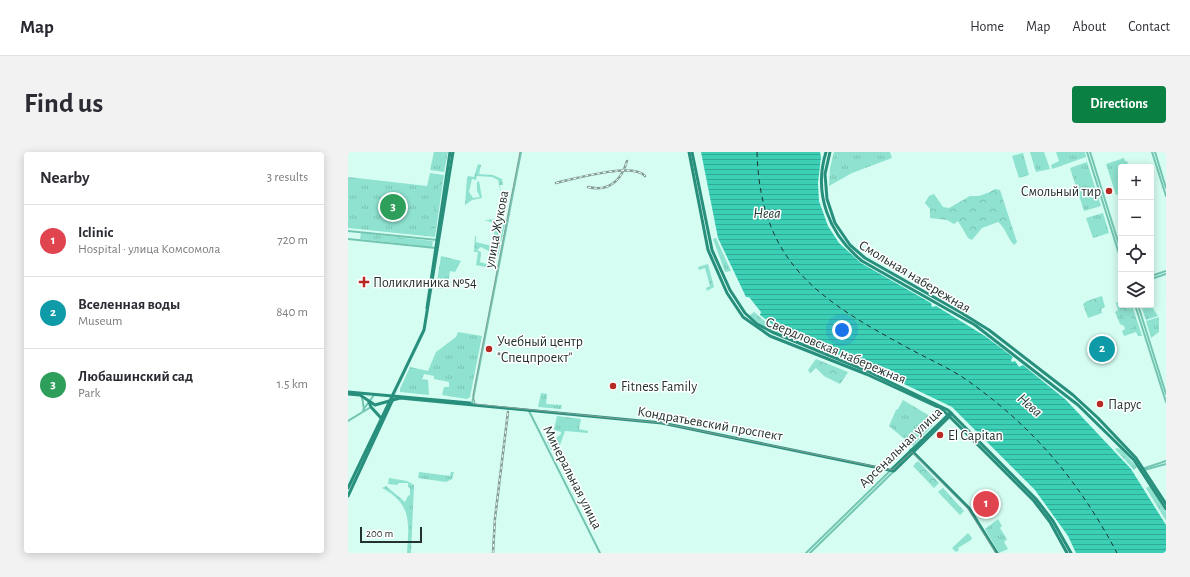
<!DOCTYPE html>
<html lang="en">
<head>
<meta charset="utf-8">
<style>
  body { margin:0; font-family:"Alegreya Sans",sans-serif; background:#f2f2f3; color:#2b2b33 }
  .controls { position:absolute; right:12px; top:12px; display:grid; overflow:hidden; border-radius:4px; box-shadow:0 2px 10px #0003 }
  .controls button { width:36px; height:36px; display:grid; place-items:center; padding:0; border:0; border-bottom:1px solid #e1e1e2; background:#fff; color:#2b2b33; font:20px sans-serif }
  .scale { position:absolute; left:12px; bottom:10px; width:62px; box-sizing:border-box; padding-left:4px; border:2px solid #23322f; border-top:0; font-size:11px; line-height:14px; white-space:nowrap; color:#23322f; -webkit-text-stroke:3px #fff; paint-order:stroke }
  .you { position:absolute; left:494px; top:178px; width:14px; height:14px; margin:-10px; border:3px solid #fff; border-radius:50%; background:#1a73e8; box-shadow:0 0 0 6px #1a73e833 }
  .badge { display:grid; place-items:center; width:26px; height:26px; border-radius:50%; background:#0b8043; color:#fff; font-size:13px; font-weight:700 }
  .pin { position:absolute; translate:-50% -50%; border:2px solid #fff; box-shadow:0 1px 4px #0006 }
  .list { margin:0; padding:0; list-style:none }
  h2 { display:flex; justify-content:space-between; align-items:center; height:52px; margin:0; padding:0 16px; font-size:17px }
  h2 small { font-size:13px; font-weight:400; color:#7c7c81 }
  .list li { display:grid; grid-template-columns:26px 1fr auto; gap:12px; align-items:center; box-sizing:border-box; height:72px; padding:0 16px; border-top:1px solid #e1e1e2 }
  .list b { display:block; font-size:15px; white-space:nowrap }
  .list p { margin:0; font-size:13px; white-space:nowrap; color:#7c7c81 }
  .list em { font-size:13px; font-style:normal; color:#7c7c81 }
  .icon { flex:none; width:22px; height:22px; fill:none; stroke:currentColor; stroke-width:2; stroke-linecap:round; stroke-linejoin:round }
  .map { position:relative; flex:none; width:818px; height:401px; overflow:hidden; border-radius:4px }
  header { display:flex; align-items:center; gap:24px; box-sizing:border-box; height:56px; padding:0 20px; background:#fff; border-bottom:1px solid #e1e1e2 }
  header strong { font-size:19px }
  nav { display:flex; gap:22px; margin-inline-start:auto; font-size:14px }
  .intro { display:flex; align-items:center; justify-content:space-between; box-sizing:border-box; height:96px; padding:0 24px }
  h1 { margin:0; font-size:28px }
  .button { padding:10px 18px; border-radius:4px; background:#0b8043; color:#fff; font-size:14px; font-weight:700 }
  main { display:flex; gap:24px; padding:0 24px }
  aside { flex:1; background:#fff; border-radius:4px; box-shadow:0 2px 10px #0003 }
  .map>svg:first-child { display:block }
</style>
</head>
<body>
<header>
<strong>Map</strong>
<nav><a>Home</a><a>Map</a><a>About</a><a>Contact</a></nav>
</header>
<div class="intro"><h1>Find us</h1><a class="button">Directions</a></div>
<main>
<aside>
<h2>Nearby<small>3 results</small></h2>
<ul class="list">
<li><span class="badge" style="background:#e0444e">1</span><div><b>Iclinic</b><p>Hospital · улица Комсомола</p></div><em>720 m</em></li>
<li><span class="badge" style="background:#0f9aa8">2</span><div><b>Вселенная воды</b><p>Museum</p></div><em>840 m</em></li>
<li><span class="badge" style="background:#2e9e5b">3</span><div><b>Любашинский сад</b><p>Park</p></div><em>1.5 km</em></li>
</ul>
</aside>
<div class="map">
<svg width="818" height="401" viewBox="0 0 818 401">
  <defs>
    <pattern id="grass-tufts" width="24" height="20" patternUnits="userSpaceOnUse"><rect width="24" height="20" fill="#8ee2cf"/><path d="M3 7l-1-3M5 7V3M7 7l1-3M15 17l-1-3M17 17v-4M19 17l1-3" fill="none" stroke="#7ac2b2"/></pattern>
    <pattern id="forest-crowns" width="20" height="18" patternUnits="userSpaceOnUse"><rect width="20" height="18" fill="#8ee2cf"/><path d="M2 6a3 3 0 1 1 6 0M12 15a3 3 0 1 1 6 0" fill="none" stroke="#7ac2b2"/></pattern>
    <pattern id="water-rules" width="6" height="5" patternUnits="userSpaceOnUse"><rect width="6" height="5" fill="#3bd0b5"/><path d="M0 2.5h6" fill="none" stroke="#31a994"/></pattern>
  </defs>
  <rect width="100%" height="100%" fill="#d5fdf2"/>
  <g fill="url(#grass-tufts)">
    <polygon points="86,0 100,0 96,20 82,18"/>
    <polygon points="486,0 542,0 544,6 504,21 481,34 482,16"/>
    <polygon points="682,0 696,0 702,17 688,20"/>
    <polygon points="708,0 737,0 738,5 704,17 703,13 711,9"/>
    <polygon points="675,1 681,23 671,26 664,4"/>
    <polygon points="776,6 777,9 779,9 781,15 773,15 773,41 768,43 758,12"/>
    <polygon points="739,10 753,54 736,59 722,16"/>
    <polygon points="82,21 96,23 87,85 0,76 0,25 79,34"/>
    <polygon points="755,61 761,81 745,86 738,66"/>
    <polygon points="13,81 85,89 84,95 12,87"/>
    <polygon points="368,86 383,119 377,120 365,87"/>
    <polygon points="93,104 113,109 107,120 102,119 100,131 95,137 88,136"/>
    <polygon points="773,148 773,153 784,153 794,184 790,184 788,180 776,184 774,179 777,177 776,174 772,172 767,160 770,158 768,151"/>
    <polygon points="793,153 803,153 810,164 798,168"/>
    <polygon points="406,160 425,176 443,187 413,173 401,164"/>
    <polygon points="811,165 811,180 803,186 798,169"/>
    <polygon points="110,180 134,184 122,245 119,247 94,243 96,235 101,235 101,230 86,227 86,224 76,222 74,227 80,228 81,243 52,240 52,237 62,215 80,219 88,200 108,185"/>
    <polygon points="193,241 199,242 198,252 214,253 213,257 190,255"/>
    <polygon points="555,248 582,264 580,267 585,273 565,294 541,274 548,258 550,257"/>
    <polygon points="209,264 233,267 231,277 240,279 240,281 217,279 212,293 203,298 199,290 206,288 213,282 213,280 206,278"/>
    <polygon points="769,296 773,297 789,315 786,318 767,297"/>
    <polygon points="71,320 102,324 103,320 106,320 104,327 98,330 70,326"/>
    <path d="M41 326 59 329 66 333 63 401H59C61 370 64 352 34 336L38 334 57 350 60 344 62 343V336L60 335V331H51L49 333 40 332Z"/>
    <polygon points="802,334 818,360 818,369 798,336"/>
    <polygon points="650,367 654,374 652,376 659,387 656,390 660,397 651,401 637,377"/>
    <polygon points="620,381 624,386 623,388 610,396 611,398 608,400 604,396"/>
  </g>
  <g fill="url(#forest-crowns)">
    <polygon points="130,12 133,13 131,22 145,23 154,27 155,33 152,33 153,41 150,28 144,25 129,24 128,28 124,27 121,40 125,46 132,45 129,39 129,30 131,29 134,46 124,48 117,53 119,26 120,24 126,25"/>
    <polygon points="92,24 95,24 86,82 83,76"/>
    <path d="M647 37 652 38 669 90 666 93C659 86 658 76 650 70L634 76 624 88 620 86 610 69 606 72 599 68 582 66V57L577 51 581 44 586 42 595 55 601 56 622 44H631L642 40Z"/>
    <polygon points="149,67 157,72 150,104 133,95 129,98 133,100 132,110 142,113 142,116 128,113 130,100 126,100 127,84 128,84 128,90 144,94 148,72 137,68"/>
    <polygon points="360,112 366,135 359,139 358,136 362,134 357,116 351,118 350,115"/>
    <polygon points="754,144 757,155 753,157 754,161 740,166 735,152 739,149"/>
    <polygon points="771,153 777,156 779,153 783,153 793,183 786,171 785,176 781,176 784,168 783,163 779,164 779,171 777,170"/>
    <polygon points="468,207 500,220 499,222 492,232 476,224 468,216 462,221 460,218"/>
    <polygon points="570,309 591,331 586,336 565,314"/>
    <polygon points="595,336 616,359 612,363 590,340"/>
  </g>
  <polygon fill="url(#water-rules)" points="353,0 472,0 473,5 470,31 471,49 480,74 491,91 513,111 583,151 584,155 588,154 637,184 665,205 663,208 664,210 667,209 671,215 675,213 718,248 783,317 818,373 818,401 728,401 720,384 687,338 604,255 527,218 432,178 412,163 413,160 401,145 398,145 370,86"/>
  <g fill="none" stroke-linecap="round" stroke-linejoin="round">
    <path stroke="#1d3530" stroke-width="1" stroke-dasharray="5 4" stroke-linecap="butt" d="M409 0C412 112 473 149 562 197 582 208 604 217 623 231 687 277 732 331 769 401"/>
    <g stroke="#73c5b2" stroke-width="2">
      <polyline points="739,0 773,108"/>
      <polyline points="742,0 773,99"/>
      <polyline points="804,0 818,44"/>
      <polyline points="807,0 818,36"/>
      <polyline points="0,79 90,88"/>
      <polyline points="0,87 88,96"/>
      <polyline points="803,124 818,119"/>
      <polyline points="803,127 818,122"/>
      <polyline points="787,153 818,250"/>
      <polyline points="790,153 818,242"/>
      <polyline points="14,245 16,257"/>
      <polyline points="124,252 173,0"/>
      <polyline points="15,258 26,243"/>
      <polyline points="181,259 252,401"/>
      <polyline points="0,269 23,255"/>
      <polyline points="794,317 818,309"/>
      <polyline points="796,318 818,312"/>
      <polyline points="458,401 543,318"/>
      <polyline points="462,401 545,320"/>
    </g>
    <g stroke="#288f7d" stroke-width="3">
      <polyline points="341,0 360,98 379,141 395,165 422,184 518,222 594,257 686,349 702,370 719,401"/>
      <polyline points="344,0 364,98 382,138 397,161 409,172 424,180 519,219 600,258 688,347 705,369 723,401"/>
      <path d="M478 0C465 42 481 82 514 109L627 173 730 253 786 308 818 357"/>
      <polyline points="482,0 477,22 479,47 487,71 502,93 517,106 612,160 641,178 725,243 750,266 788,306 818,352"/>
      <polyline points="79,156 102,0"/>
      <polyline points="0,240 122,251"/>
      <polyline points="0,242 12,243 27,253 52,246 314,271 546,319 602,264 603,261"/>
      <polyline points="21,250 23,255 33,266"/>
      <polyline points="563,298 621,356 649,401"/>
      <polyline points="544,317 602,261"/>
      <polyline points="0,336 76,178 105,0"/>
      <polyline points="0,344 45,247"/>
    </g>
    <polyline stroke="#829f97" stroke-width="1" points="172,0 125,243 127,252 314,271 544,318 564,300 620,357 648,401"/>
    <g stroke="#829f97" stroke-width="2.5">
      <g id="rail">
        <path d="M208 31C225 27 285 10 297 24"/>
        <path d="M240 35C261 40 273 29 279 9"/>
        <polyline points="145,401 147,366 160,260"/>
      </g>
    </g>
    <use href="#rail" stroke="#fff" stroke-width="1" stroke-dasharray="3" stroke-linecap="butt"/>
  </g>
  <g fill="#b72923" stroke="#fff" stroke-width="1.5">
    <circle cx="761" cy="39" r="4"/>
    <path d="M14 124h4v4h4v4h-4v4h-4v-4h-4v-4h4z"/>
    <circle cx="141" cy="197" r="4"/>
    <circle cx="265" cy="234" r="4"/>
    <circle cx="752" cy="252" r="4"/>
    <circle cx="592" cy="283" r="4"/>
  </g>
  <g text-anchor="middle" stroke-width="3" stroke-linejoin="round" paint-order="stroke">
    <g font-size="14" fill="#23322f" stroke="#fff" text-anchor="start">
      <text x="753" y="44" text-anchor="end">Смольный тир</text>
      <text x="25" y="135">Поликлиника №54</text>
      <text x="149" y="194">Учебный центр<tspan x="149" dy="16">"Спецпроект"</tspan></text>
      <text x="273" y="239">Fitness Family</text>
      <text x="760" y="257">Парус</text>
      <text x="600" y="288">El Capitan</text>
    </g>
    <g font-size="14" fill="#23322f" stroke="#fff">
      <text transform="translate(148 77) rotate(-79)" y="5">улица Жукова</text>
      <text transform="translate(567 124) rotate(31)" y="5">Смольная набережная</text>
      <text transform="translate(488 198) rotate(23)" y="5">Свердловская набережная</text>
      <text transform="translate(362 271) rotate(10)" y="5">Кондратьевский проспект</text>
      <text transform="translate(552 295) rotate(-44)" y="5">Арсенальная улица</text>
      <text transform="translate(225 325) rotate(63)" y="5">Минеральная улица</text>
    </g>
    <g font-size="15" font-style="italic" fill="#1d3530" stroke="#fff">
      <text x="419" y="66">Нева</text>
      <text transform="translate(682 253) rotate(41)" y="5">Нева</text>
    </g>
  </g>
</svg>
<div class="controls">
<button>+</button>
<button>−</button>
<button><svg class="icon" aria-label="locate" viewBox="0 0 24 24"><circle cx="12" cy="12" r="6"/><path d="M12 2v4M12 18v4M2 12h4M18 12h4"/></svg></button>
<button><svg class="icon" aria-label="layers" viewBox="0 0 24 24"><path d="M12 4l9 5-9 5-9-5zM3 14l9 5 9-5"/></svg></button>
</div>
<div class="scale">200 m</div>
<div class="you"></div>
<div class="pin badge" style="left:638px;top:352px;background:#e0444e">1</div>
<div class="pin badge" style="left:754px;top:197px;background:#0f9aa8">2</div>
<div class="pin badge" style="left:45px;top:55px;background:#2e9e5b">3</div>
</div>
</main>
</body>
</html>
